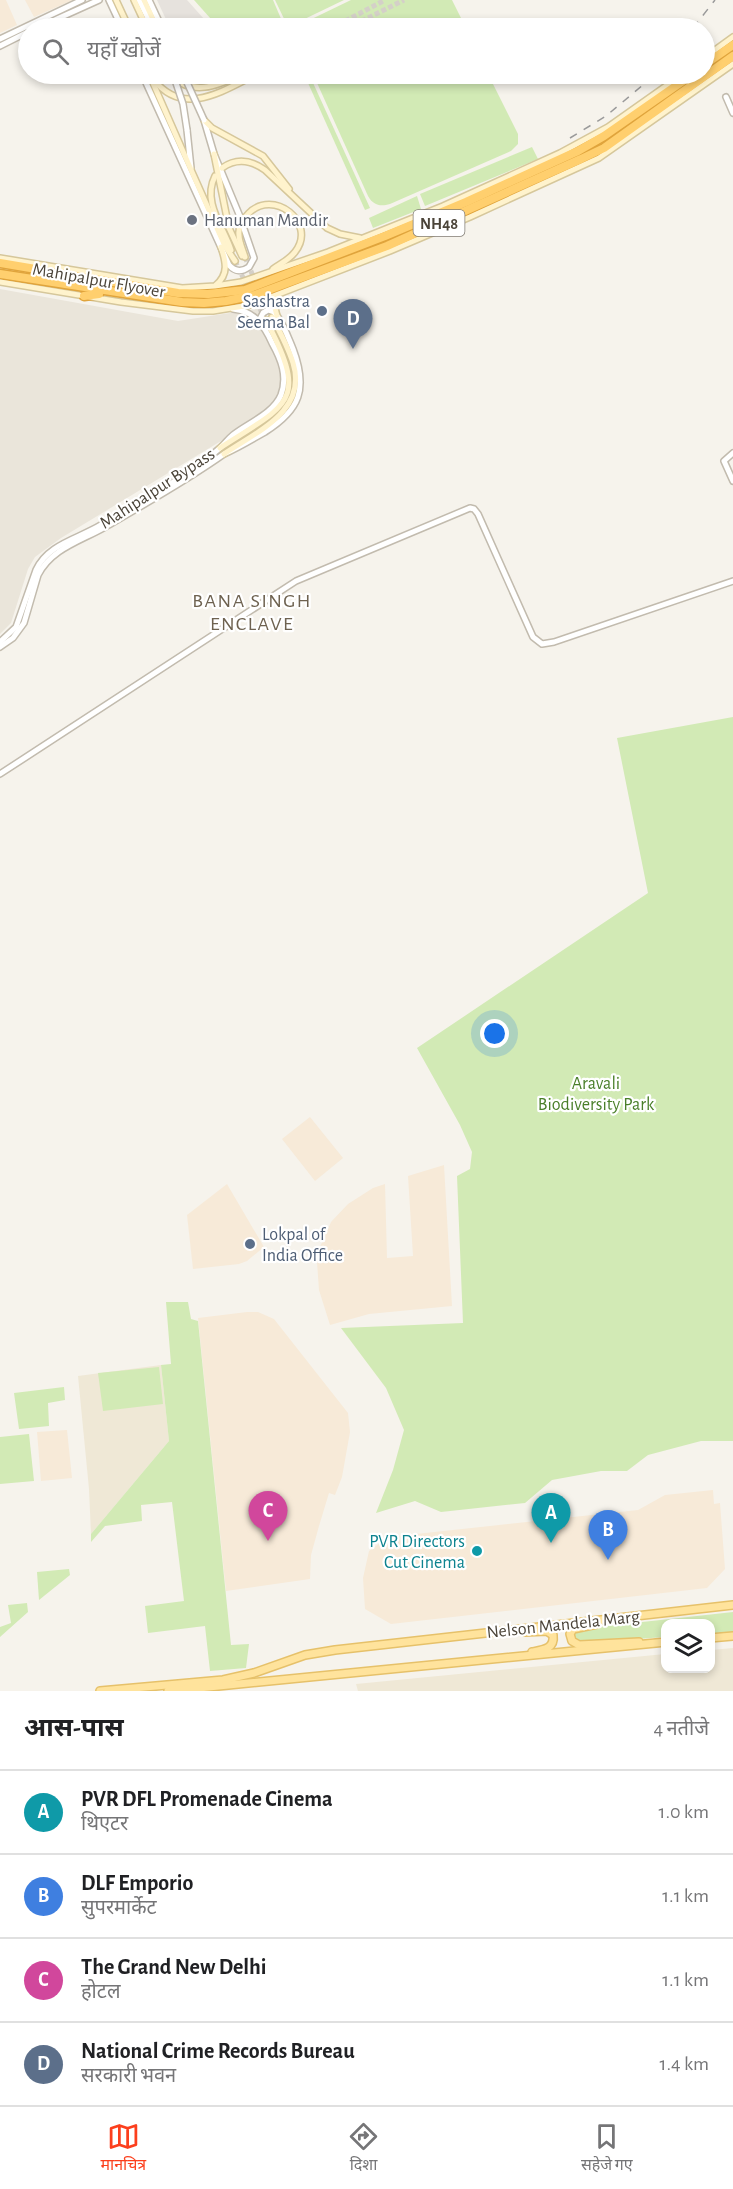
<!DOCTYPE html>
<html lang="hi">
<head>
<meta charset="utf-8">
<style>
  body { margin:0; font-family:"Alegreya Sans","Noto Sans Devanagari",sans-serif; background:#f2f2f2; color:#202124 }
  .controls { position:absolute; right:18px; bottom:18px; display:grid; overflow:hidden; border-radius:12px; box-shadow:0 3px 9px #0003 }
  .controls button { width:54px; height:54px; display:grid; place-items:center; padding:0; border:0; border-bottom:2px solid #e0e0e0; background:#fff; color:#202124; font:30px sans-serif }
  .you { position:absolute; left:495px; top:1034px; width:21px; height:21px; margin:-15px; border:4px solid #fff; border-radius:50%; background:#1a73e8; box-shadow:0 0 0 9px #1a73e833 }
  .badge { display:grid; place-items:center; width:39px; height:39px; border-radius:50%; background:#fc3f1d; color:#fff; font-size:20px; font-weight:700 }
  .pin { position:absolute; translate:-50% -50px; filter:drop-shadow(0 2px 3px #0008) }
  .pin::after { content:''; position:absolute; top:32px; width:21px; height:18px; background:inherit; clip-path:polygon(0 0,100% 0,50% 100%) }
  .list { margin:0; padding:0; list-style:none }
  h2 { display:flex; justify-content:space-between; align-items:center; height:78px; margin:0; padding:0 24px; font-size:26px }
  h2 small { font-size:20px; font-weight:400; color:#757577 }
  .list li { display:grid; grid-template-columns:39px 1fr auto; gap:18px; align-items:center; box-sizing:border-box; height:84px; padding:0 24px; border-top:2px solid #e0e0e0 }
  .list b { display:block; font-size:22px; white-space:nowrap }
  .list p { margin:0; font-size:20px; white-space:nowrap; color:#757577 }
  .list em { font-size:20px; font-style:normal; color:#757577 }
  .icon { flex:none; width:33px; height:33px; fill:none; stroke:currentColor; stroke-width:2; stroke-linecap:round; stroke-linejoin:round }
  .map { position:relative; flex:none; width:733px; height:1691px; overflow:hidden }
  .search { position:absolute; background:#fff; box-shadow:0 3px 9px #0003; left:18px; right:18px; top:18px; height:66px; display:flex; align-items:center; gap:15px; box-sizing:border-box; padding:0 21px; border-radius:33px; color:#757577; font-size:22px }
  .sheet { height:414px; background:#fff }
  nav { display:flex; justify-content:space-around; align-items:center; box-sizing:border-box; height:84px; border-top:2px solid #e0e0e0; background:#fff; font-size:16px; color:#757577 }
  nav a { display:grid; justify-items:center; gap:3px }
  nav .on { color:#fc3f1d }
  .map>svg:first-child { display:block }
</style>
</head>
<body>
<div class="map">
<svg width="733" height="1691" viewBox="0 0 733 1691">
  <rect width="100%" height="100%" fill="#f6f3ec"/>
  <polygon fill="#eae5da" points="0,289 178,321 262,308 289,367 282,404 61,538 35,557 28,569 11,623 0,634"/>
  <g fill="#f7ead8">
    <polygon points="0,0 6,0 17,25 0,33"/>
    <polygon points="25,0 73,0 34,17"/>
    <polygon points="310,1117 343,1158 315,1181 282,1139"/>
    <polygon points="444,1165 452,1306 369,1314 330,1325 319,1290 317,1262 320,1247 331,1222 348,1204 373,1188 385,1184 387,1258 413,1256 408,1176"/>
    <polygon points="227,1184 264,1247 247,1261 239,1264 193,1269 187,1215"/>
    <polygon points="247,1312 258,1312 274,1319 348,1413 350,1432 342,1477 335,1495 329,1493 319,1526 311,1555 310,1579 226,1591 198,1318"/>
    <polygon points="67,1430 72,1478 41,1481 37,1432"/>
    <polygon points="713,1490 714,1504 720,1503 725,1569 707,1588 391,1624 365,1609 363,1578 369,1551 388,1537 638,1510 665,1495"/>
  </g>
  <polygon fill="#e6e2dd" points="157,0 187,0 212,28 170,28"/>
  <g fill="#efe8d6">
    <polygon points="161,1365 169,1441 91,1534 89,1489 78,1376"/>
    <polygon points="733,1648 733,1691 358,1691 356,1684 665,1654 666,1668 710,1668 711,1650"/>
  </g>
  <g fill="#d2eab5">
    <polygon points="194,0 273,0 285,28 219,28"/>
    <polygon points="275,0 344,0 288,27"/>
    <polygon points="351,0 452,0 466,28 293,28"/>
    <polygon points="304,74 309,74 370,208 365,210"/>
    <path d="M313 74H488L518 134V144L511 151 390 204C380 207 373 205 368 196Z"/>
    <polygon points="532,147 538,159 425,206 420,194"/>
    <polygon points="417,196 421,209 373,228 369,218"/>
    <polygon points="733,717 733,1441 701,1441 648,1455 627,1471 601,1471 552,1480 525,1503 441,1512 415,1501 376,1513 393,1470 404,1430 386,1388 341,1328 463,1323 457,1176 470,1169 472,1152 460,1125 417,1048 648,893 617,738"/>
    <polygon points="166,1302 188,1302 191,1319 198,1321 231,1645 249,1644 246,1668 210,1671 205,1626 148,1633 145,1606 184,1601 172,1502 141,1505 142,1521 105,1526 91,1542 91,1534 169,1441 161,1365 171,1364"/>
    <polygon points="159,1367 163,1404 103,1411 98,1373"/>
    <polygon points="64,1387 65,1400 48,1403 49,1426 19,1429 14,1393"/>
    <polygon points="29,1434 34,1481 0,1484 0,1437"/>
    <polygon points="69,1569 70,1575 39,1600 37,1572"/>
    <polygon points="27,1603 28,1612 0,1637 0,1627 11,1623 8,1605"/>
    <polygon points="733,1612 733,1633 711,1635 710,1624 666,1624 665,1637 582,1643 574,1640 572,1634 579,1629"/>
  </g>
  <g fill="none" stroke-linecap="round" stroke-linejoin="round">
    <g stroke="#d4d0c8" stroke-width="5" stroke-dasharray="5 2.5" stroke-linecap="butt">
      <polyline points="332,28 385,0"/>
      <polyline points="348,28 404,0"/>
      <polyline points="245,257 258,288"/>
      <polyline points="235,261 249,290"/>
      <polyline points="262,297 272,317"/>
      <polyline points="255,300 266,320"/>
    </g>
    <g stroke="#c2bbae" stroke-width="8">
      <g id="tertiary">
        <polyline points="109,0 122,28"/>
        <polyline points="139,0 153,28"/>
        <polyline points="149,0 162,28"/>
        <polyline points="37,28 99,0"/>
        <polyline points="0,39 82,0"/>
        <polyline points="0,46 28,32"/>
        <path d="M142 74 229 265C235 272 242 272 249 267L254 258 243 226"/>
        <polyline points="726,97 733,113"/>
        <polyline points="204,120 214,154 241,219"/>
        <polyline points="187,130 191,168"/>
        <polyline points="733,453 724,461 733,481"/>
        <path d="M0 642 16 627 36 570C48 544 78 539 101 525 138 503 189 476 220 448 225 444 228 439 233 435 248 423 273 414 281 395 288 376 281 359 272 343 264 325 254 311 233 309"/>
        <path d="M0 647 13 638 24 623 38 575C52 548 81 541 105 527 145 504 186 481 224 454 238 448 251 440 265 432 300 410 308 389 293 349 288 337 283 322 274 312L268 310 263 313 260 319 262 325"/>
        <polyline points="0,774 296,581 470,508 474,509 478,514 533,637 542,644 554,642 733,581"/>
      </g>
    </g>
    <g stroke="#d6c79b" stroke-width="8">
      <g id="secondary">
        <polyline points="116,0 129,28"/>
        <polyline points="134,0 147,28"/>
        <polyline points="144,0 157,28"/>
        <polyline points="704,58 733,37"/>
        <polyline points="149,74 192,172 225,246 235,261"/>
        <path d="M168 74C192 97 217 86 243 74"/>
        <path d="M154 80C184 118 224 90 257 74"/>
        <polyline points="204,120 212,128 263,156 289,189"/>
        <polyline points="214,154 229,228 242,256"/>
        <path d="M222 168C236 158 251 160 265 170L327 228 340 234 360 238"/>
        <path d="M215 176C202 202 223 226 231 250"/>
        <path d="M245 257C243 250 239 242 239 235 238 227 243 219 248 214 273 187 318 223 295 252 289 260 280 264 273 269"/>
        <polyline points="0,258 182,288 215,286 241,282 328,252 443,206 560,153 608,127 683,74"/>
        <polyline points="0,282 121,302 193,311 213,311 250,305 390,251 470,217 599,158 733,64"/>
        <path d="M216 285C229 274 226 262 221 247"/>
        <polyline points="276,297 274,304 277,316"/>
        <path d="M220 448C290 403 309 402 266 320"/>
        <path d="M224 454C256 432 308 411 293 363 288 347 280 332 272 317"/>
      </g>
    </g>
    <g stroke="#e6c16a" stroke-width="10">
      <g id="primary">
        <polyline points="597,1624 573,1629 570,1634 572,1641 579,1645 639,1642"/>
        <path d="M525 1632 547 1631 553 1635C555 1649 543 1650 532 1652"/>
        <polyline points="710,1638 733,1636"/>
        <polyline points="100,1691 223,1680 254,1673 305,1655 335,1650 733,1605"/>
        <polyline points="168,1691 666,1642"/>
      </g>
    </g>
    <g stroke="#e0a43c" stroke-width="11">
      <g id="motorway">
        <polyline points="704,65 733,45"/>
        <polyline points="0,263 178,293 208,294 245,290 385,236 466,202 578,151 604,136 693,74"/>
        <polyline points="0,274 182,302 204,303 226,301 255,295 387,246 581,159 604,148 733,56"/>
        <polyline points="84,296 99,294"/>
      </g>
    </g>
    <use href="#tertiary" stroke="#fff" stroke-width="5"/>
    <use href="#secondary" stroke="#fff3cd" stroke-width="5"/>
    <use href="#primary" stroke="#ffe39c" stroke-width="7"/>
    <use href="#motorway" stroke="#ffcf6e" stroke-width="8"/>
    <g stroke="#9a9a9a" stroke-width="1.5" stroke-dasharray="8 8" stroke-linecap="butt">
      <polyline points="693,28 715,0"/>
      <polyline points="570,138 606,116 656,74"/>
    </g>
    <g stroke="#c2bbae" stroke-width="8" stroke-linecap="butt">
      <g id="tertiary-bridge">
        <polyline points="173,74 183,104 187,130"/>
        <polyline points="185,78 204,120"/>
        <polyline points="241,219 243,226"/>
      </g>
    </g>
    <use href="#tertiary-bridge" stroke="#fff" stroke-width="5"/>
  </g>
  <circle fill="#6b7280" stroke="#fff" stroke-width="2" cx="192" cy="220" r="6"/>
  <g fill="#5c6f8a" stroke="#fff" stroke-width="2">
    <circle cx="322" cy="311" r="6"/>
    <circle cx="250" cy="1244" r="6"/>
  </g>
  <circle fill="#0f9aa8" stroke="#fff" stroke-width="2" cx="477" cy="1551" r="6"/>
  <g text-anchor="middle" stroke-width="4.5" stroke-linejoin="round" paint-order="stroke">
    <rect fill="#fff" stroke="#817c74" stroke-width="1.5" x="413.5" y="210" width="51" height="26" rx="4.5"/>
    <g font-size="16" font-weight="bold" fill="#4b4439">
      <text x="439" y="229">NH48</text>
    </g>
    <g font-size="18" fill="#5b616d" stroke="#fff" text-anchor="start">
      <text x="204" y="226">Hanuman Mandir</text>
    </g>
    <g font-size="18" fill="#4b4439" stroke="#fff">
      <text transform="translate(99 280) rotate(10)" y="6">Mahipalpur Flyover</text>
      <text transform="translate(157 488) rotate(-33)" y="6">Mahipalpur Bypass</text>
      <text transform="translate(563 1624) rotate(-6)" y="6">Nelson Mandela Marg</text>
    </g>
    <g font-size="18" fill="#4e5e75" stroke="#fff" text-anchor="end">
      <text x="310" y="307">Sashastra<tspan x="310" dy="21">Seema Bal</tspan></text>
      <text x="262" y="1240" text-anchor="start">Lokpal of<tspan x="262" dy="21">India Office</tspan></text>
    </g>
    <g font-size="18" fill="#4a7f2a" stroke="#fff">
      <text x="596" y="1089">Aravali<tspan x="596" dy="21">Biodiversity Park</tspan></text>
    </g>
    <g font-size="18" fill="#0d838f" stroke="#fff" text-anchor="end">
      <text x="465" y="1547">PVR Directors<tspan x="465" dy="21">Cut Cinema</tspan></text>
    </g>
    <g font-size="20" letter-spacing="1.5" fill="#6e6250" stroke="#fff">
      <text x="252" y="607">BANA SINGH<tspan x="252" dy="23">ENCLAVE</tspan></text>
    </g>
  </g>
</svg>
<div class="controls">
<button><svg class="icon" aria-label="layers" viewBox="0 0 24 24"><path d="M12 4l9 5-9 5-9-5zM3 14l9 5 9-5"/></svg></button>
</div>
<div class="you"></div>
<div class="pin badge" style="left:551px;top:1543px;background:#0f9aa8">A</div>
<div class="pin badge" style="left:608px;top:1560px;background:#3f7fe0">B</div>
<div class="pin badge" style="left:268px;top:1541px;background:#d1479c">C</div>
<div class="pin badge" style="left:353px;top:349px;background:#5c6f8a">D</div>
<div class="search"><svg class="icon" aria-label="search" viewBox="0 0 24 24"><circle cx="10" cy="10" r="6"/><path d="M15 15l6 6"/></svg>यहाँ खोजें</div>
</div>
<section class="sheet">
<h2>आस-पास<small>4 नतीजे</small></h2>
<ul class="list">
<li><span class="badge" style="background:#0f9aa8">A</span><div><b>PVR DFL Promenade Cinema</b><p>थिएटर</p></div><em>1.0 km</em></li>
<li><span class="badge" style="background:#3f7fe0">B</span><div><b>DLF Emporio</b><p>सुपरमार्केट</p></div><em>1.1 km</em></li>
<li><span class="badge" style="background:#d1479c">C</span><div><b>The Grand New Delhi</b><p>होटल</p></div><em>1.1 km</em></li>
<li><span class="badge" style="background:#5c6f8a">D</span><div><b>National Crime Records Bureau</b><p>सरकारी भवन</p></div><em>1.4 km</em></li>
</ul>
</section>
<nav>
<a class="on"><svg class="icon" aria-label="map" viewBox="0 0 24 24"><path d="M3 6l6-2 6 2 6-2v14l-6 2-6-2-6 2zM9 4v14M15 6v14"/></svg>मानचित्र</a>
<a><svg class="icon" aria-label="directions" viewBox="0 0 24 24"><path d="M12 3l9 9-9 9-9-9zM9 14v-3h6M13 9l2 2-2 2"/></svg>दिशा</a>
<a><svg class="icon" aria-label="saved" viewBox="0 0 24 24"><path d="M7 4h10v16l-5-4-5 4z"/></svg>सहेजे गए</a>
</nav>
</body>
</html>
